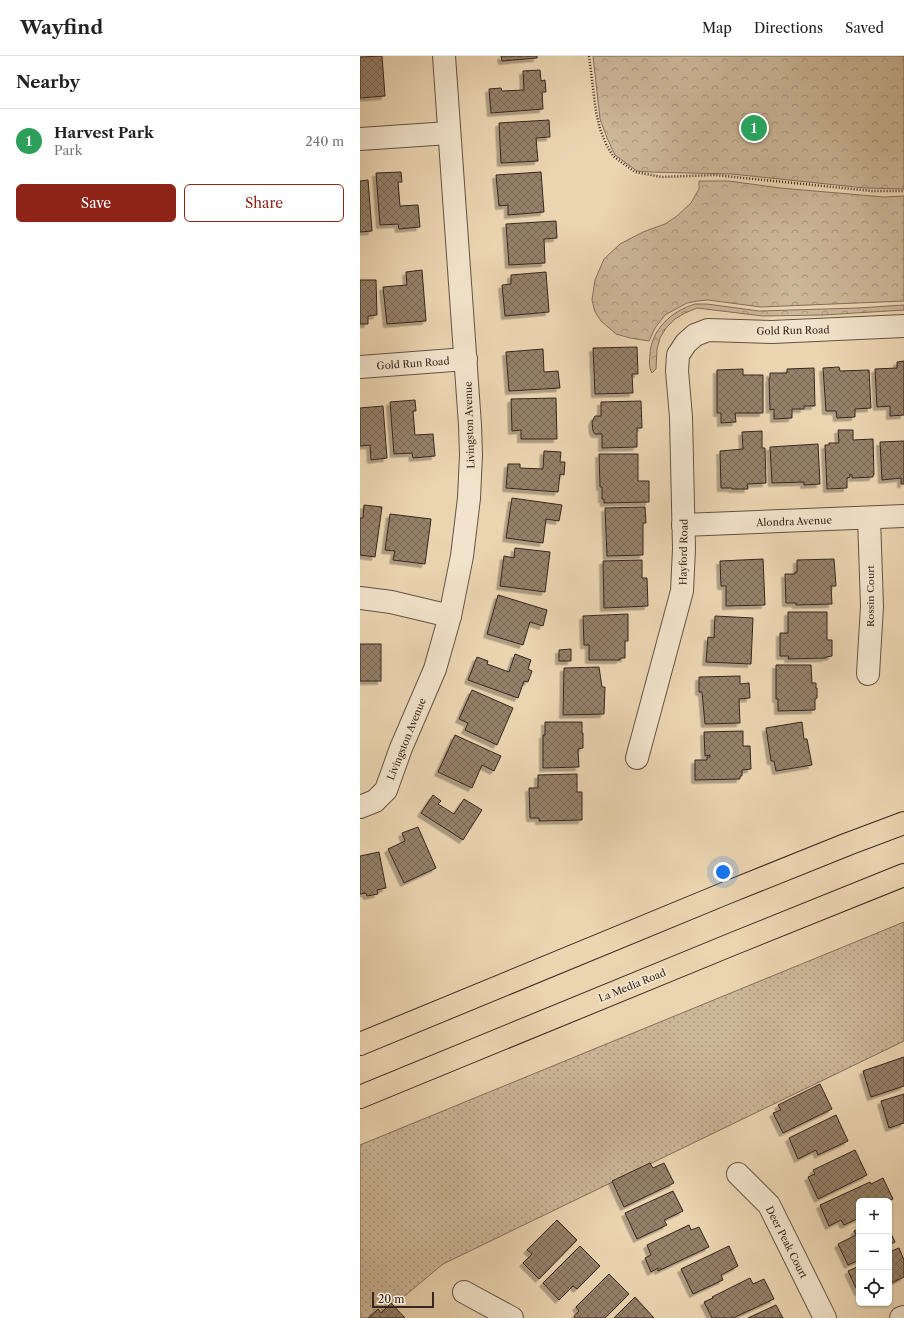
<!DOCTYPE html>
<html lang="en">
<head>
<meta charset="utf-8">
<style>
  body { margin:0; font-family:"Libre Caslon Text",serif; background:#f6f6f6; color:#222 }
  .controls { position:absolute; right:12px; bottom:12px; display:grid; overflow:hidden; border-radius:6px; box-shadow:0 1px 3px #0004 }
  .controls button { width:36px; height:36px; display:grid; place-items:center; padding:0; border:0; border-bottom:1px solid #e0e0e0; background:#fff; color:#222; font:20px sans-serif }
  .scale { position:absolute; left:12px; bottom:10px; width:62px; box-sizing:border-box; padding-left:4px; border:2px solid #37261f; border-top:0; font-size:11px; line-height:14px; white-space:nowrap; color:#37261f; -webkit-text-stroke:3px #f2e4cc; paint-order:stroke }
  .you { position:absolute; left:363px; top:816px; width:14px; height:14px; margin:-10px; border:3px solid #fff; border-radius:50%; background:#1a73e8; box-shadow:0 0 0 6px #1a73e833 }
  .badge { display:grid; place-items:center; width:26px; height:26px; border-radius:50%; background:#8f2418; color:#fff; font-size:13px; font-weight:700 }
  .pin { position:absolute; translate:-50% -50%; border:2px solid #fff; box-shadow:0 1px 4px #0006 }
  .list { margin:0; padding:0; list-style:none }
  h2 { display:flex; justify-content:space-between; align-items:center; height:52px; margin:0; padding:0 16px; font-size:17px }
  h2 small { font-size:13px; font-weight:400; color:#767676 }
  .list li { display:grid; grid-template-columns:26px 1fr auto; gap:12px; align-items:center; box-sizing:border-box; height:64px; padding:0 16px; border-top:1px solid #e0e0e0 }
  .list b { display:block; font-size:15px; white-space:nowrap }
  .list p { margin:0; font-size:13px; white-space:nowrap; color:#767676 }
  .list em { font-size:13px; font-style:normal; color:#767676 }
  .actions { display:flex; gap:8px; padding:12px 16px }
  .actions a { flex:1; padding:9px 0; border:1px solid #8f2418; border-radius:6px; text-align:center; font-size:14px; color:#8f2418 }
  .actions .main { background:#8f2418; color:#fff }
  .icon { flex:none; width:22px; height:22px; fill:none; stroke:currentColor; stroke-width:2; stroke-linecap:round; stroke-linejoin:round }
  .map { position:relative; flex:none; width:544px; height:1262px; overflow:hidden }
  header { display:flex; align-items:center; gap:24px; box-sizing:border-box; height:56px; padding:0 20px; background:#fff; border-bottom:1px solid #e0e0e0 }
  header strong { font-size:19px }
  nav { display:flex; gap:22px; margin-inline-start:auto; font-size:14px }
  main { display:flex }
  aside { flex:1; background:#fff }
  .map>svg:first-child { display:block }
</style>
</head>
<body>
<header>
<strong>Wayfind</strong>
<nav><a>Map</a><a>Directions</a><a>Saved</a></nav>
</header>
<main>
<aside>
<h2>Nearby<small></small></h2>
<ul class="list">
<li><span class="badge" style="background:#2e9e5b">1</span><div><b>Harvest Park</b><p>Park</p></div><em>240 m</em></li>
</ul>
<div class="actions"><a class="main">Save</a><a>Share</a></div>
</aside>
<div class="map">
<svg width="544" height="1262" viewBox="0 0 544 1262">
  <defs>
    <pattern id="grass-dots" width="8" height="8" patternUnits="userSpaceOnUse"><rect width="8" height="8" fill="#ccb798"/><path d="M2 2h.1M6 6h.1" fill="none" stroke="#a6957b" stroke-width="1.8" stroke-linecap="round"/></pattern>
    <pattern id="park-crowns" width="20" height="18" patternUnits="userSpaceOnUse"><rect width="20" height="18" fill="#ccb798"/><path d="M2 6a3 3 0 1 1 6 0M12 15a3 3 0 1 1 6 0" fill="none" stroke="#a6957b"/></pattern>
    <pattern id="building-cross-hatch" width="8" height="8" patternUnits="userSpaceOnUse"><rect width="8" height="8" fill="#95816b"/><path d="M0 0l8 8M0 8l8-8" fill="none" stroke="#7a6957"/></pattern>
    <filter id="shadow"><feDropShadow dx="-3.5" dy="3.5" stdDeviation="0" flood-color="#0004"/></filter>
  </defs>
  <rect width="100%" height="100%" fill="#ebd5b1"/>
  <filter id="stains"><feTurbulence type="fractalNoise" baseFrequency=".005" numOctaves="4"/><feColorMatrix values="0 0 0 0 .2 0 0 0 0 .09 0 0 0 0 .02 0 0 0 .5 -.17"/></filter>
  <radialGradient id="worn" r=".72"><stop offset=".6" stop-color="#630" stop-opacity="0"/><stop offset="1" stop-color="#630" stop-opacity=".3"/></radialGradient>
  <polygon fill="url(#grass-dots)" stroke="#826e5c" points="544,866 544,985 83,1208 18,1262 0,1262 0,1089"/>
  <g fill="url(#park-crowns)" stroke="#826e5c">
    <polygon points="233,0 544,0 544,133 505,132 372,118 290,116 277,115 255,99 247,82 240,63"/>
    <polygon points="339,125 369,125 420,132 524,141 544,140 544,245 401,251 348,244 337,245 327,247 305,259 295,272 289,285 270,282 256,278 241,265 235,256 232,244 235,224 244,203 260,188 283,176 305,168 317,160 331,147 339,133"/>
    <path d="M335 248H347L399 255 498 252 544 249V254L463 259 403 260 337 252 325 257 315 263 306 272 300 282 297 293 296 313 292 317C289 312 289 305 290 299 291 273 312 255 335 248Z"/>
  </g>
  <g fill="url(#building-cross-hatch)" stroke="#37261f" filter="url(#shadow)">
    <polygon points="22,0 25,40 0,42 0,1"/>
    <polygon points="141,0 177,0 177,2 142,5"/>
    <polygon points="180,14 181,25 185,24 186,36 182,36 183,53 131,57 129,33 141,32 142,35 164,34 163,15"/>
    <polygon points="189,64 190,81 176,82 178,105 141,107 139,67"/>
    <polygon points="41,116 42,126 38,126 40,150 58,149 60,171 39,173 38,168 20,169 16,117"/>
    <polygon points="181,116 184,156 148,159 148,149 139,150 136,119"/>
    <polygon points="8,124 12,175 0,176 0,125"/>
    <polygon points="196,165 197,182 184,183 185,207 149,209 146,168"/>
    <polygon points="62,214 66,265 27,268 23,231 47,229 46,216"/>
    <polygon points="186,216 189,256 145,260 142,229 151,228 151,219"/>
    <polygon points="0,224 16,224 17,259 8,260 8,268 0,268"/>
    <polygon points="277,291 278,318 272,318 273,337 235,338 233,292"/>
    <polygon points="183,293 184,316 198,315 200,332 149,335 146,296"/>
    <polygon points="544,305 544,359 530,360 530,350 517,351 515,313 537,312 537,306"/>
    <polygon points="479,311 480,315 509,314 511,352 495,353 495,361 477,362 476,355 466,355 463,312"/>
    <polygon points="454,312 455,350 444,350 444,353 432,353 432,362 414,363 414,353 410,354 409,323 410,322 410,317 427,317 427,313"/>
    <polygon points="383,313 383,319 403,319 403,357 375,357 376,366 361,367 361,357 357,357 357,314"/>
    <polygon points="196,342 197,383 161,383 161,374 152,375 151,343"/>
    <polygon points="55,344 56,355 53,355 55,379 73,378 75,400 53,402 52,397 34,398 30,346"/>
    <polygon points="281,345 282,372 277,372 277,391 242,392 242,378 235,378 233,375 232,366 235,360 241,360 241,346"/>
    <polygon points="23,350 27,402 11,404 10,389 0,390 0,352"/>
    <polygon points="478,374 493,374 493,384 513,383 514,419 513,419 513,421 492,422 492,419 490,418 490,421 487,422 487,432 467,433 465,389 469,389 469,387 479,387"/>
    <polygon points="402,375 402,392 405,392 406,427 387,428 388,433 372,433 372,432 361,432 360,395 383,393 382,376"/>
    <polygon points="544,385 544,428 541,428 541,422 522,424 520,386"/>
    <polygon points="458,388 460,428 444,429 444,426 412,427 410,391"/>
    <polygon points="184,395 201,396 200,406 205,406 204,419 200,418 198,436 146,432 148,408 160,408 160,412 183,413"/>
    <polygon points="239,398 278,398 278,425 289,425 289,446 244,447 244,443 242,443 242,431 240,431"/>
    <polygon points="152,442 202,449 199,465 186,463 183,487 146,482"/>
    <polygon points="4,449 22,451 15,501 0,499 0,462 3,462"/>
    <polygon points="285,451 286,467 283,467 283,499 247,500 245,452"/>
    <polygon points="30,458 71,463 65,508 33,504 35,495 25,494"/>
    <polygon points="155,492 190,496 185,536 140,530 144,500 154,502"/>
    <polygon points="403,503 405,549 366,550 366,530 361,530 360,505"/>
    <polygon points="474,503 476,530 471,530 472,548 436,549 436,547 426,547 425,518 435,518 435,516 437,516 437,504"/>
    <polygon points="282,504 282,522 287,522 288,550 244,552 243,505"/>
    <polygon points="138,539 187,554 183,570 170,566 163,589 127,578"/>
    <polygon points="428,556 467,556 467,584 472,584 472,600 466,601 466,602 428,603 429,600 420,600 420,577 428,577"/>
    <polygon points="268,558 268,585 265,585 265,602 260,602 260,604 229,604 229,589 224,589 223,560"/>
    <polygon points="355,560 393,562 391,608 346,606 348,581 354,582"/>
    <rect x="0" y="588" width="21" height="37"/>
    <polygon points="211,593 211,605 199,605 199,594"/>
    <polygon points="155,598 171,604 168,613 172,615 168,626 164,625 158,642 108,624 117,601 128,605 127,608 149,616"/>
    <polygon points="416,609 451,609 452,627 456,627 456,632 457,632 457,642 455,643 455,654 418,655 418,643 416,643"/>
    <polygon points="239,611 242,631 245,631 244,658 203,659 204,612"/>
    <polygon points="380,620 380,628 389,627 390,642 379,643 380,667 345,668 342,636 339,636 339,621"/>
    <polygon points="112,634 153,652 137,689 105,674 108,667 99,663"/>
    <polygon points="185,666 222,666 222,677 223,677 223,692 218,693 219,711 183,712 183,679 185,679"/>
    <polygon points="442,666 444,683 447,683 452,709 416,715 414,705 411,705 406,672"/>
    <polygon points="383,675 383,690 390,690 391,713 382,714 382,720 380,720 380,723 335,724 335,704 347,704 347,701 350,701 350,699 345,700 344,676"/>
    <polygon points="95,679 141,700 134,715 122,709 112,732 78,716"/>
    <polygon points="217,718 217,736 222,736 222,764 179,765 179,762 170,762 169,732 178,732 178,719"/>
    <polygon points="73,739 81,745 78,748 94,758 104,743 122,754 103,784 61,757"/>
    <polygon points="58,771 76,812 44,827 28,793 45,785 42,777"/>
    <polygon points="19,796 26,832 17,834 18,838 7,840 6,837 0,838 0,800"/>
    <polygon points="544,1001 544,1030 511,1041 503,1015"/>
    <polygon points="460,1028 472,1053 423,1077 413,1057 421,1054 418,1049"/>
    <polygon points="544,1038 544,1067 529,1072 521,1045"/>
    <polygon points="476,1059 488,1085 458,1099 456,1094 438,1103 429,1082"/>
    <polygon points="495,1094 507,1119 458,1143 448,1121 455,1118 453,1114"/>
    <polygon points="290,1107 293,1112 304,1107 314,1127 264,1151 252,1125"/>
    <polygon points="523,1122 533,1143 528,1145 499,1145 499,1162 484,1169 481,1164 469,1170 460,1149 510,1126 511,1128"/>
    <polygon points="313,1135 323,1155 304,1164 307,1169 277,1183 265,1157"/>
    <polygon points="197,1164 217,1184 179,1223 163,1207 172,1198 167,1194"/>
    <polygon points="329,1169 331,1174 339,1171 349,1191 298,1215 298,1212 291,1216 285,1202 291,1199 287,1189"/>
    <polygon points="499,1172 499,1204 488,1209 478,1188 496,1179 494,1175"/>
    <polygon points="529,1173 535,1186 529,1189"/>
    <polygon points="220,1190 240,1210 217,1233 213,1230 199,1244 183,1227"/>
    <polygon points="369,1190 378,1210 361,1219 363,1224 333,1238 321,1213"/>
    <polygon points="539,1192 544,1204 544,1221 529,1228 529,1196"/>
    <polygon points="499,1210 499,1236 498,1236 488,1215"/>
    <polygon points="249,1218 269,1238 245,1262 215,1262 214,1260 219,1255 216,1251"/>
    <polygon points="390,1222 393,1228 404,1223 414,1243 373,1262 352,1262 344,1246 353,1242 352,1241"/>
    <polygon points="275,1241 294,1262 254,1262"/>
    <polygon points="31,1247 45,1262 8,1262 18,1253 21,1257"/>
    <polygon points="416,1249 423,1262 388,1262"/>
  </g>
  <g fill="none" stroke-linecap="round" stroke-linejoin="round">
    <g stroke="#645244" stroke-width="24">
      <g id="minor">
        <polyline points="0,83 89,77"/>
        <polyline points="0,311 106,303"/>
        <polyline points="323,469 544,460"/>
        <polyline points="0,542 31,546 90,560"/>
        <polyline points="508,618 512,550 509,462"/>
        <polyline points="277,702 322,535 324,493 321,361 317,315 318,299 326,287 335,279 348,274 412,276 544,270"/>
        <polyline points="0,751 15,745 26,734 41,692 75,613 90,560 102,500 109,442 111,399 110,369 84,0"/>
        <polyline points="378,1118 409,1149 465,1262"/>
        <polyline points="104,1236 152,1262"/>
        <polyline points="541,1262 544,1261"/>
      </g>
    </g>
    <g stroke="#37261f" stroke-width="24">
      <g id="major">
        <polyline points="0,988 366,837 488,788 544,767"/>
        <polyline points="0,1041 375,887 544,819"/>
      </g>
    </g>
    <polyline stroke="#37261f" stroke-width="2.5" stroke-dasharray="1 2" stroke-linecap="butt" points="229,0 236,56 240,73 246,88 253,100 275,116 302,121 355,119 512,135 544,135"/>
    <use href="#minor" stroke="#f2e4cc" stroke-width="22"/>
    <use href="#major" stroke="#ebd5b1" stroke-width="22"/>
  </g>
  <g text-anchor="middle" stroke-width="3.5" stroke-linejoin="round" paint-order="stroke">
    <g font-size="10" fill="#37261f" stroke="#f2e4cc">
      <text transform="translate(433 274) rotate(-1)" y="4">Gold Run Road</text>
      <text transform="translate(53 307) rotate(-4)" y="4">Gold Run Road</text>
      <text transform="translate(109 369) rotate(-92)" y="4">Livingston Avenue</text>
      <text transform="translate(434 465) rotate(-2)" y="4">Alondra Avenue</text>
      <text transform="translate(323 496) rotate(-89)" y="4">Hayford Road</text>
      <text transform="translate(510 540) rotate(-90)" y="4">Rossin Court</text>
      <text transform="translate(46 683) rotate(-68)" y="4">Livingston Avenue</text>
      <text transform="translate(272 929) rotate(-22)" y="4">La Media Road</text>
      <text transform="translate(427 1186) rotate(63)" y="4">Deer Peak Court</text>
    </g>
  </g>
  <rect width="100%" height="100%" filter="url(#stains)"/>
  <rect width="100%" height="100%" fill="url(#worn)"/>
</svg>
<div class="controls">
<button>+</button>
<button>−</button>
<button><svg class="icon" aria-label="locate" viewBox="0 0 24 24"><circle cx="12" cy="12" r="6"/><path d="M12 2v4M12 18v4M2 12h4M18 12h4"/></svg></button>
</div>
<div class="scale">20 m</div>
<div class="you"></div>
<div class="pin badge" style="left:394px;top:72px;background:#2e9e5b">1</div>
</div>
</main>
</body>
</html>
